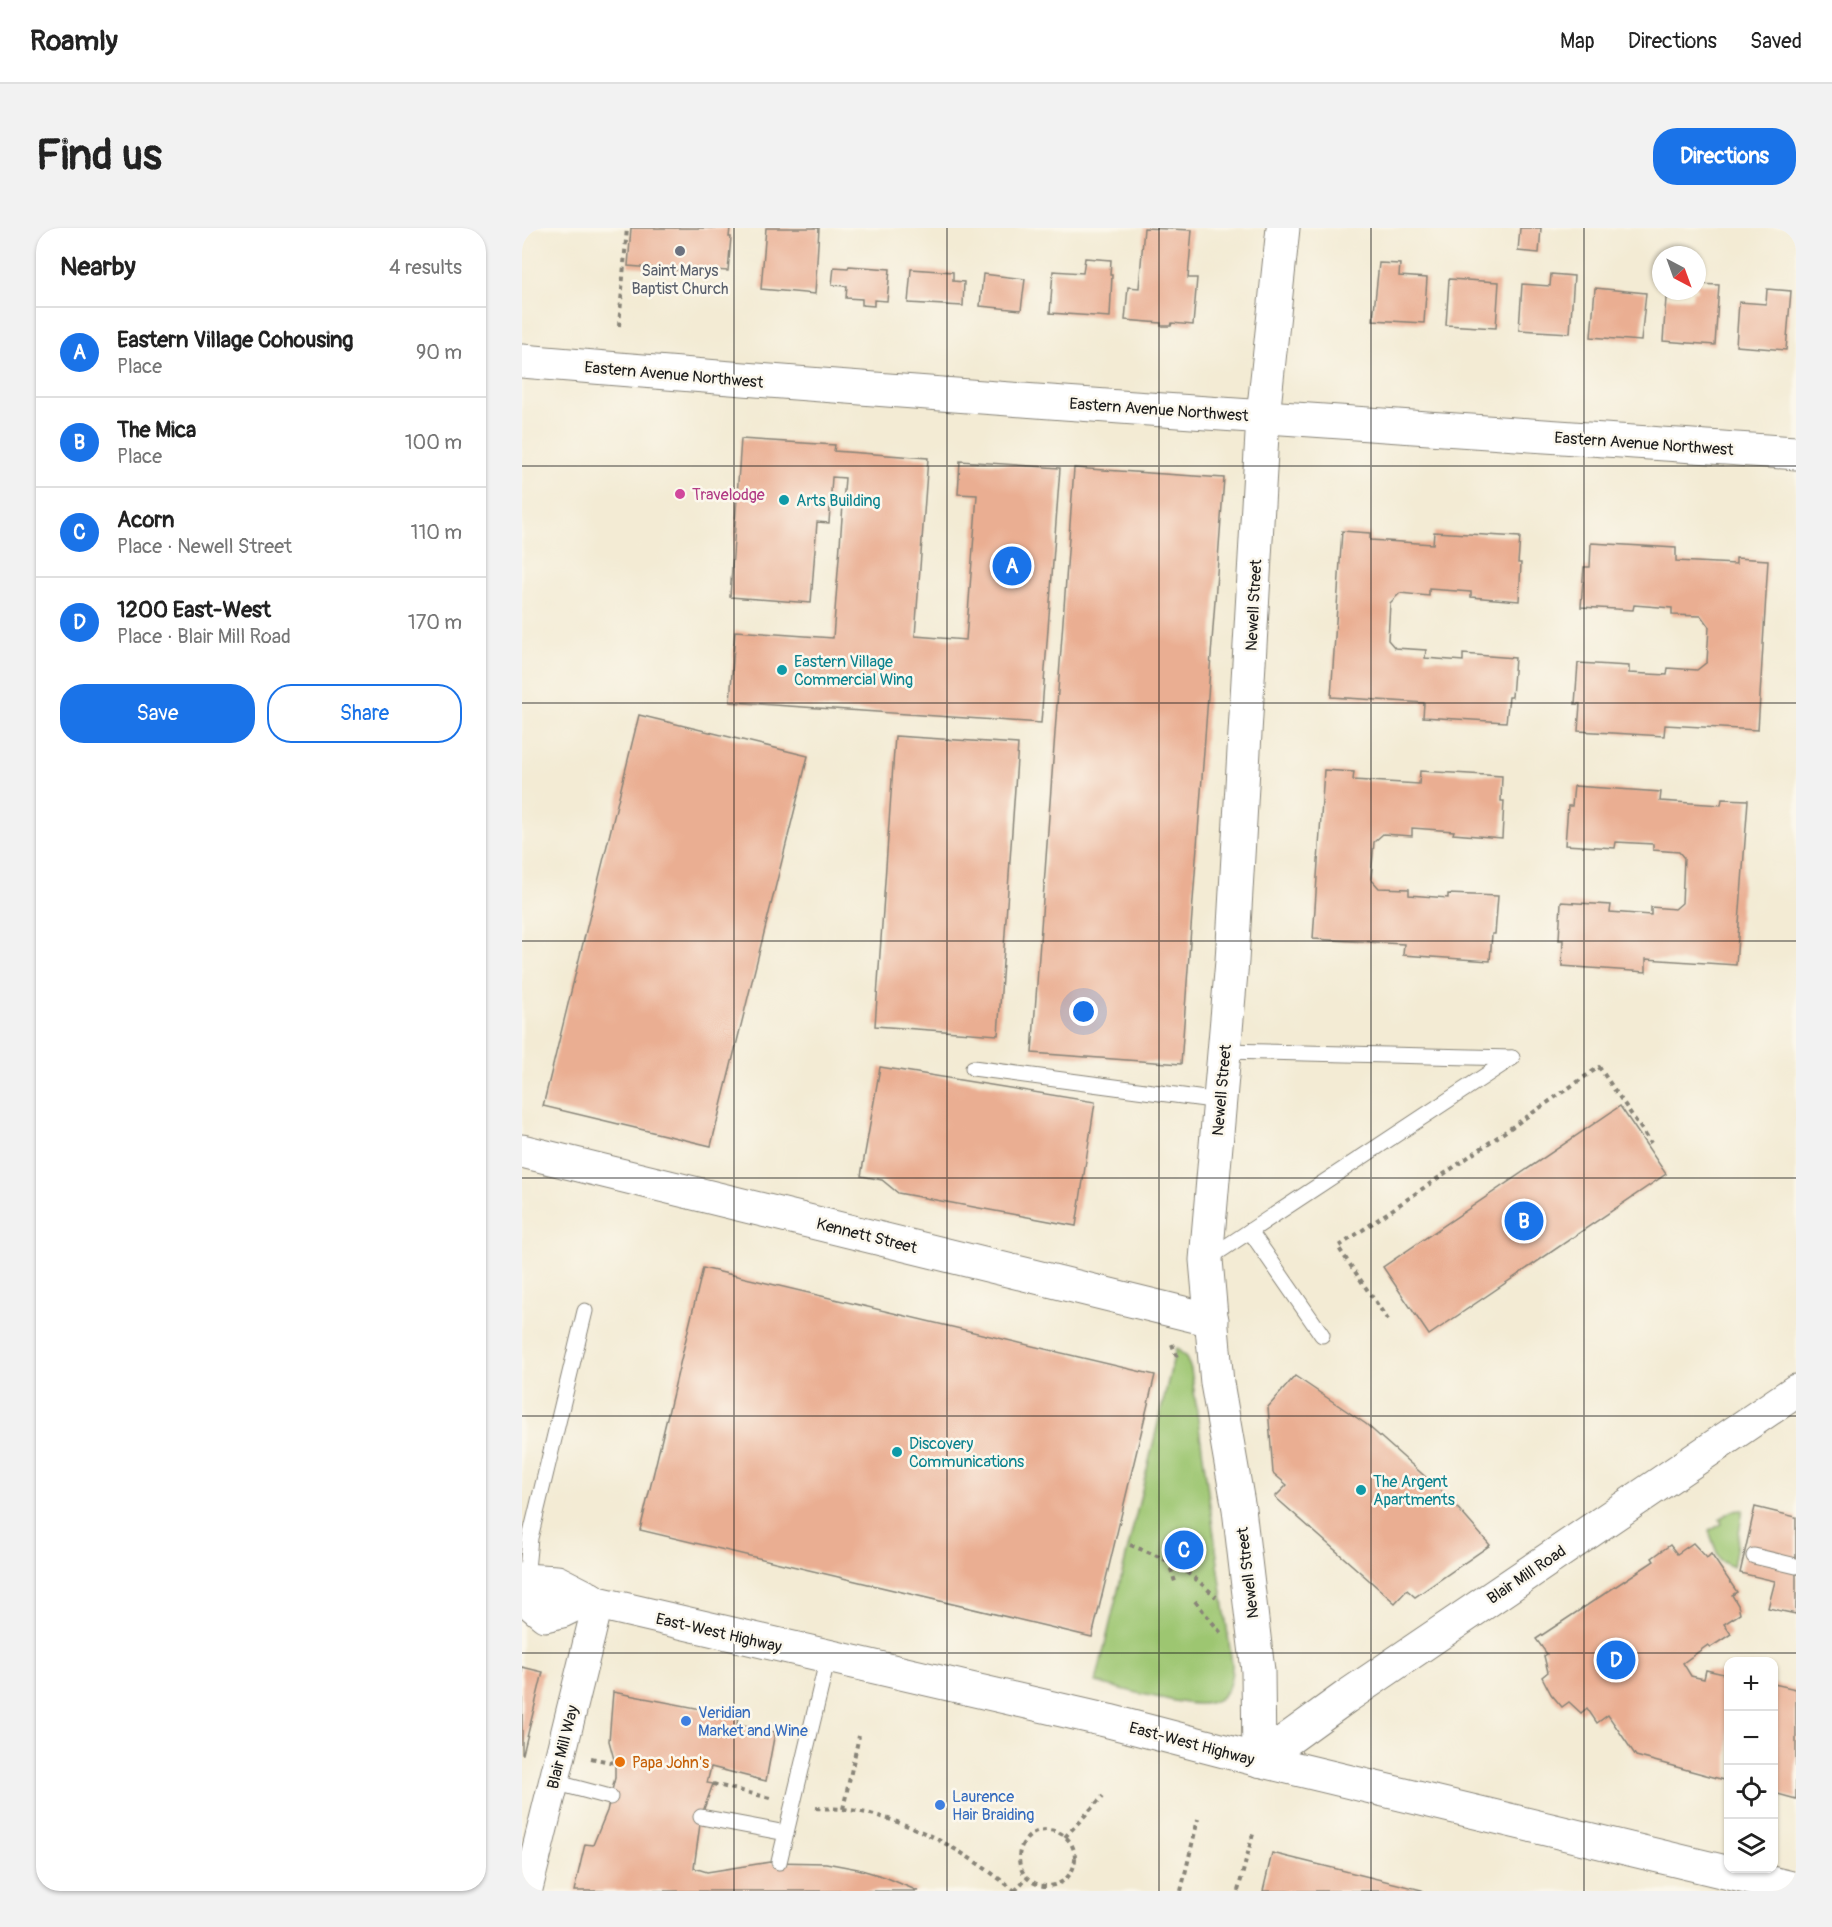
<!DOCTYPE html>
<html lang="en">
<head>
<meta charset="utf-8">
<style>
  body { margin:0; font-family:Pangolin,sans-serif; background:#f2f2f2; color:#222 }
  .controls { position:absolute; right:18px; bottom:18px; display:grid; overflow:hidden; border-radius:12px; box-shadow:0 2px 4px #0004 }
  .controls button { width:54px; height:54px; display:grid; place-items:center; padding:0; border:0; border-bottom:2px solid #e0e0e0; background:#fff; color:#222; font:30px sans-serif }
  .compass { position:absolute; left:1130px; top:18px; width:54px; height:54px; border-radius:50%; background:#fff; box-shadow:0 2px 4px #0004; rotate:139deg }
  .you { position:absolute; left:562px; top:784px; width:21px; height:21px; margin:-15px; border:4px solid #fff; border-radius:50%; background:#1a73e8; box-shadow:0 0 0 9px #1a73e833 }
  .badge { display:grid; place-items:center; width:39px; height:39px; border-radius:50%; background:#1a73e8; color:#fff; font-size:20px; font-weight:700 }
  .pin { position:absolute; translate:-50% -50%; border:3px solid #fff; box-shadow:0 2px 6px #0006 }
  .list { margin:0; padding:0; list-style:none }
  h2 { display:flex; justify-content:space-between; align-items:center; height:78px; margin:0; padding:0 24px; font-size:26px }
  h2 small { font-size:20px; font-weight:400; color:#767676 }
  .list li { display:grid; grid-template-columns:39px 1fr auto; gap:18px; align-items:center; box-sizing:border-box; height:90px; padding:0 24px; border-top:2px solid #e0e0e0 }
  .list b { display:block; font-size:22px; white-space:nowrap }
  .list p { margin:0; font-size:20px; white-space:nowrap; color:#767676 }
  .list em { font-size:20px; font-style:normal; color:#767676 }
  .actions { display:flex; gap:12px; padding:18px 24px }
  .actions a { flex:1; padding:14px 0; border:2px solid #1a73e8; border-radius:24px; text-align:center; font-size:21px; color:#1a73e8 }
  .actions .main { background:#1a73e8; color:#fff }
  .icon { flex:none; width:33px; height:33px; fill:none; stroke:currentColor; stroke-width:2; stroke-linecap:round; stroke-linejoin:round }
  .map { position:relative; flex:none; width:1274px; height:1663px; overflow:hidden; border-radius:24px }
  header { display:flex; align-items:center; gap:36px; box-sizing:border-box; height:84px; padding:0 30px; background:#fff; border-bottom:2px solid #e0e0e0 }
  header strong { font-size:28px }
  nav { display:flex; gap:33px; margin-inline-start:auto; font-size:21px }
  .intro { display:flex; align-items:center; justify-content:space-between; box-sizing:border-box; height:144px; padding:0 36px }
  h1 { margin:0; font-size:42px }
  .button { padding:15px 27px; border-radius:24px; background:#1a73e8; color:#fff; font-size:21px; font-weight:700 }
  main { display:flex; gap:36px; padding:0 36px }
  aside { flex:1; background:#fff; border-radius:24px; box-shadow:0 2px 4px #0004 }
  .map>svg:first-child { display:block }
</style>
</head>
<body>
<header>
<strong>Roamly</strong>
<nav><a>Map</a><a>Directions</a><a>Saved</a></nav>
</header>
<div class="intro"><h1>Find us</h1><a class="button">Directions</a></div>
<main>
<aside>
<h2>Nearby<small>4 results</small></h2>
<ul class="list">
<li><span class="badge">A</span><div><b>Eastern Village Cohousing</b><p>Place</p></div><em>90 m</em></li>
<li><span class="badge">B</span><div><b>The Mica</b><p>Place</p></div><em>100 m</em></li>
<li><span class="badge">C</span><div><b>Acorn</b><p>Place · Newell Street</p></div><em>110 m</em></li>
<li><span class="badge">D</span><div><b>1200 East-West</b><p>Place · Blair Mill Road</p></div><em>170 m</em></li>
</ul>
<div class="actions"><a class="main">Save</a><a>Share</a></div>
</aside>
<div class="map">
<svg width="1274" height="1663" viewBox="0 0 1274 1663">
  <rect width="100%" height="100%" fill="#fbf7ec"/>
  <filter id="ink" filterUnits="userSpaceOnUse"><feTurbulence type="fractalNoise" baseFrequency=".0167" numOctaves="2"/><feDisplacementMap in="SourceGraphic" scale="12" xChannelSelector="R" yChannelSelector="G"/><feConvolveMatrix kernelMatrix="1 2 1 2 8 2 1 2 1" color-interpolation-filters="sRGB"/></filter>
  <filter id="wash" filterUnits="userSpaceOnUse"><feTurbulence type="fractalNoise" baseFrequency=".008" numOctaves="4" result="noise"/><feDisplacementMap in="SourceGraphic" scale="24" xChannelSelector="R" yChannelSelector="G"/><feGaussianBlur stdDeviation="1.35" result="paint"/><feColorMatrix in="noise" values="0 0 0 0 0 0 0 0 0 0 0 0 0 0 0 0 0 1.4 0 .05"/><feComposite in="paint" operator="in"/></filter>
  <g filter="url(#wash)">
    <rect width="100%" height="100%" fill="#f3ebd4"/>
    <g fill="#9dc671" stroke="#5c7146" stroke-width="1.5">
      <path d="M654 1120 663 1128 669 1141 710 1436C711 1486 673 1478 639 1470 617 1466 596 1460 574 1454Z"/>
      <polygon points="1221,1282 1211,1339 1198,1333 1187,1303 1200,1296 1198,1291 1209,1283"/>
    </g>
    <g id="blocks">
      <g fill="#eaae92">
        <polygon points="109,0 208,0 207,9 209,9 206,43 193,42 193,45 106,38"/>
        <polygon points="244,0 297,0 293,66 239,61"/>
        <polygon points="622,0 670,2 666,50 675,50 671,97 650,95 649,98 639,98 639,95 603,92 606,59 617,60"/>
        <polygon points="998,0 1019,0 1017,25 996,23"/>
        <polygon points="563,30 589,32 588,47 590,47 588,89 528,85 531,43 561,45"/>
        <polygon points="857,35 878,36 877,48 905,50 902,95 851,92"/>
        <polygon points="327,38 368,41 365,73 352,72 352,78 340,77 340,71 324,70 325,58 310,57 312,39 326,40"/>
        <polygon points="389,41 431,44 431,53 442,54 441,78 386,75"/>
        <polygon points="461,46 503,51 499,82 458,78"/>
        <polygon points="1029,46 1052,48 1048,105 997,102 1000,56 1028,58"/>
        <polygon points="927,51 977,54 974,100 924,97"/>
        <polygon points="1175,56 1197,57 1193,117 1141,113 1144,70 1170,71 1171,63 1175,63"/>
        <polygon points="1073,60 1124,65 1119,113 1069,109"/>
        <polygon points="1245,61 1269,63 1264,122 1214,118 1217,74 1244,76"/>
        <polygon points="219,211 313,217 312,223 406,230 393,408 444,412 455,267 436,266 438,233 538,240 519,495 208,474 213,403 311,410 323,250 310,249 307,295 295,294 289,375 208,369"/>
        <polygon points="552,240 702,250 659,836 510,825"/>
        <polygon points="820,303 848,305 848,312 911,316 912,304 998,309 996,335 999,335 997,373 949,369 949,364 907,361 907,368 878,365 868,375 866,412 873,420 904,422 903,430 941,433 941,426 993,430 990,469 987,469 984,494 901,489 902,475 809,469"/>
        <polygon points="1069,315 1154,320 1154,333 1214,336 1214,330 1246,332 1236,502 1143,497 1142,508 1056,503 1058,476 1053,476 1056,435 1107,438 1107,445 1145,447 1146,440 1175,442 1185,434 1187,399 1179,388 1150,387 1150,380 1112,377 1111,382 1059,379 1062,339 1068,339"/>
        <polygon points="117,487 286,528 189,918 21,878"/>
        <polygon points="373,508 496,516 476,807 353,798"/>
        <polygon points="802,542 832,544 831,552 897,556 898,543 980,548 979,573 982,573 980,610 931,606 932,603 890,600 890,608 861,606 852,614 849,651 857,660 887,661 887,667 926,670 926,666 976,668 973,706 970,706 968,733 881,727 882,716 791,711"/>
        <polygon points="1052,558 1139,564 1138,573 1199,577 1200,571 1226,572 1214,737 1124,731 1124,744 1040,738 1041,712 1037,712 1039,674 1089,677 1088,684 1129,687 1129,679 1153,681 1160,675 1162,630 1157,624 1131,622 1131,616 1094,614 1093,620 1043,617 1046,578 1050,578"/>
        <polygon points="358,839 573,874 554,998 376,965 360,952 339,948"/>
        <polygon points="1098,878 1144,946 907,1107 861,1039"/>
        <polygon points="181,1040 633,1147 570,1409 118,1302"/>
        <polygon points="773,1148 844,1196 925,1268 968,1317 893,1369 885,1362 873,1375 753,1269 765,1257 751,1245 746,1179"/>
        <polygon points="1233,1279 1274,1289 1274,1386 1246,1380 1253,1353 1218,1345"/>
        <polygon points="1171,1315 1185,1330 1189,1326 1215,1364 1210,1367 1216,1377 1218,1386 1202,1396 1209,1406 1189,1419 1186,1417 1161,1435 1169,1448 1182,1451 1184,1442 1206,1447 1206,1553 1114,1528 1086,1487 1075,1495 1065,1480 1059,1485 1047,1474 1040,1479 1029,1466 1020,1449 1026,1444 1022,1428 1025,1426 1014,1411 1132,1333 1130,1330 1148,1317 1155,1326"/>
        <polygon points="0,1439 21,1444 1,1526 0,1526"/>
        <polygon points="1252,1456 1274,1461 1274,1571 1252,1565"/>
        <polygon points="91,1464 216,1488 215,1497 253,1504 244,1553 189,1539 185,1555 191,1556 179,1589 172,1640 185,1644 248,1634 304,1635 336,1641 363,1649 396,1663 52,1663 63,1616 71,1617 85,1583 93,1550 93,1535 87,1513"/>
        <polygon points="750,1625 900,1662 900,1663 741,1663"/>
      </g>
    </g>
  </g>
  <g filter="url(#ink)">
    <use href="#blocks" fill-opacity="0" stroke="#888478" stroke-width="1.5"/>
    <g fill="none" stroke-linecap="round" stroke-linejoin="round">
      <g stroke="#888478" stroke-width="17">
        <g id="lane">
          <polyline points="702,823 990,830"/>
          <polyline points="451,840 698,873"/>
          <polyline points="728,1003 800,1107"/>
          <polyline points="684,1032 990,830"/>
          <polyline points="1232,1328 1274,1338"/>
          <polyline points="4,1352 8,1310 63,1083"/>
          <polyline points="32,1554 88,1569"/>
          <polyline points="179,1589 264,1605"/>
          <polyline points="257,1634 306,1429"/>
        </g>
      </g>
      <g stroke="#888478" stroke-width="32">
        <polyline id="street" points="5,1663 76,1375"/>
      </g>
      <g stroke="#888478" stroke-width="35">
        <g id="secondary">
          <path d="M0 133C424 169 849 196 1274 225"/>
          <polyline points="0,923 690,1092"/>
          <polyline points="737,1532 736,1443 717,1281 695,1155 684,1032 710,733 741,189 761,0"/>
          <polyline points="737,1532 824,1469 1274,1163"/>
        </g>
      </g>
      <g stroke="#888478" stroke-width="35">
        <g id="primary">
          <polyline points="0,1352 35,1354 76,1375 587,1493 737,1532 1274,1661"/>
          <polyline points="0,1368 23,1387 40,1383 67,1370"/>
        </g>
      </g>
      <g stroke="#888478" stroke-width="4" stroke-dasharray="4.5 4.5" stroke-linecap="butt">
        <polyline points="97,98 105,0"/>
        <polyline points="866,1092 816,1019 1077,839 1129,915"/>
        <polyline points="650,1116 656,1132"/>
        <path d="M608 1317C645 1331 665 1341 694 1369"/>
        <polyline points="646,1332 654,1357"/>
        <polyline points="673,1373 699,1405"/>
        <polyline points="69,1530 93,1535"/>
        <polyline points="191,1556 248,1570"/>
        <path d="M294 1580C303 1581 312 1580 321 1581 386 1589 443 1623 493 1663"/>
        <polyline points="321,1581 337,1508"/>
        <circle cx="525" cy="1630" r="28"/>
        <polyline points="543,1609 581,1568"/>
        <polyline points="493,1663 505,1649"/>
        <polyline points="659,1663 676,1591"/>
        <polyline points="716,1663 732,1602"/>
      </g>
      <use href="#lane" stroke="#fff" stroke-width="15"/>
      <use href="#street" stroke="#fff" stroke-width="30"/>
      <use href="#secondary" stroke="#fff" stroke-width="33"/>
      <use href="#primary" stroke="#fff" stroke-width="33"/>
    </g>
  </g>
  <path fill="none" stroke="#1c1c1c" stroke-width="1.5" stroke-opacity="0.55" d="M212 0V1663M425 0V1663M637 0V1663M849 0V1663M1062 0V1663M0 238H1274M0 475H1274M0 713H1274M0 950H1274M0 1188H1274M0 1425H1274"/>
  <circle fill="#6b7280" stroke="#fbf7ec" stroke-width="2" cx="158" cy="23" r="6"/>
  <circle fill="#d1479c" stroke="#fbf7ec" stroke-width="2" cx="158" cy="266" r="6"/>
  <g fill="#0f9aa8" stroke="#fbf7ec" stroke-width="2">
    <circle cx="262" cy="272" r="6"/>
    <circle cx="260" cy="442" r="6"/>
    <circle cx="375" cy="1224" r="6"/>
    <circle cx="839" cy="1262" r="6"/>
  </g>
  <g fill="#3f7fe0" stroke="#fbf7ec" stroke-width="2">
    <circle cx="164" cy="1493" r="6"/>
    <circle cx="418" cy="1577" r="6"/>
  </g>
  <circle fill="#e8710a" stroke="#fbf7ec" stroke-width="2" cx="98" cy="1534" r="6"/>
  <g text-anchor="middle" stroke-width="5" stroke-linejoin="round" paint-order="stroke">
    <g font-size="16" fill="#5b616d" stroke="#fbf7ec">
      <text x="158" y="48">Saint Marys<tspan x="158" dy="18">Baptist Church</tspan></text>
    </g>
    <g font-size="16" fill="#1c1c1c" stroke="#fbf7ec">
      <text transform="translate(152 146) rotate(5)" y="6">Eastern Avenue Northwest</text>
      <text transform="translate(637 181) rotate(4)" y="6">Eastern Avenue Northwest</text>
      <text transform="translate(1122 215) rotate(4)" y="6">Eastern Avenue Northwest</text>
      <text transform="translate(731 377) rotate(-87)" y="6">Newell Street</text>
      <text transform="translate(699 862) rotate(-85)" y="6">Newell Street</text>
      <text transform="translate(345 1007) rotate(14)" y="6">Kennett Street</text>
      <text transform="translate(725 1345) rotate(-97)" y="6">Newell Street</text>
      <text transform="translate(1004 1346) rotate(-34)" y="6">Blair Mill Road</text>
      <text transform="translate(197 1404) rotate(13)" y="6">East-West Highway</text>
      <text transform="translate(670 1515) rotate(15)" y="6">East-West Highway</text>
      <text transform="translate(40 1519) rotate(-76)" y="6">Blair Mill Way</text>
    </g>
    <g font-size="16" fill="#b23c85" stroke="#fbf7ec" text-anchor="start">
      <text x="170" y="272">Travelodge</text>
    </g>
    <g font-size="16" fill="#0d838f" stroke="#fbf7ec" text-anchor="start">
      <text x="274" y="278">Arts Building</text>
      <text x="272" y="439">Eastern Village<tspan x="272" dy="18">Commercial Wing</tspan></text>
      <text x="387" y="1221">Discovery<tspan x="387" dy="18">Communications</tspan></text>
      <text x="851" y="1259">The Argent<tspan x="851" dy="18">Apartments</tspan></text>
    </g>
    <g font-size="16" fill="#366cbe" stroke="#fbf7ec" text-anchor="start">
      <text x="176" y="1490">Veridian<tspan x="176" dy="18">Market and Wine</tspan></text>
      <text x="430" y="1574">Laurence<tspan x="430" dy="18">Hair Braiding</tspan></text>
    </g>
    <g font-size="16" fill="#c56008" stroke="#fbf7ec" text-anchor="start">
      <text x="110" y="1540">Papa John's</text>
    </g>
  </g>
</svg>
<div class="controls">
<button>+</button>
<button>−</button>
<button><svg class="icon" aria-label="locate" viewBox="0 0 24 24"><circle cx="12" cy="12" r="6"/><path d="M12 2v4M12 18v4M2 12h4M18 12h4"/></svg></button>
<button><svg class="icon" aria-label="layers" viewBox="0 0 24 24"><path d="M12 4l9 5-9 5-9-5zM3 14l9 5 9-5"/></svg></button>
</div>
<svg class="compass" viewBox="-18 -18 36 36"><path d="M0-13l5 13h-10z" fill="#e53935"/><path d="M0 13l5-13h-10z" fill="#767676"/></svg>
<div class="you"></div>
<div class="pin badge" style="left:490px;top:338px">A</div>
<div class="pin badge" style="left:1002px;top:993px">B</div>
<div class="pin badge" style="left:662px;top:1322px">C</div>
<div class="pin badge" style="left:1094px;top:1432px">D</div>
</div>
</main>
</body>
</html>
